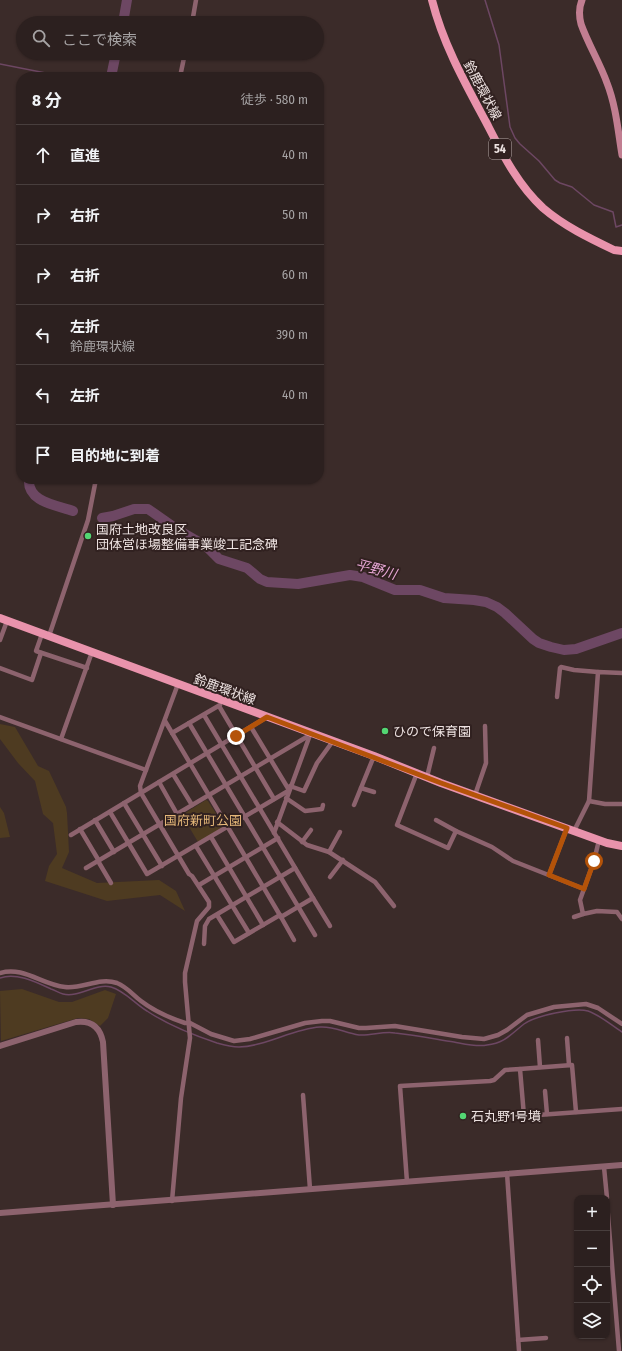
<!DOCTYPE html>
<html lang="ja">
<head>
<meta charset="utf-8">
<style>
  body { margin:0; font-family:"Fira Sans Condensed","Noto Sans JP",sans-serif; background:#382d2c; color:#f1f3f6 }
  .controls { position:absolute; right:12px; bottom:12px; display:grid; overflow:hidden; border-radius:8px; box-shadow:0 1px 3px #0004 }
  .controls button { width:36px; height:36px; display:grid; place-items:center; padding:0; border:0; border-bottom:1px solid #483e3d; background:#2c201f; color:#f1f3f6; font:20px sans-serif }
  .stop { position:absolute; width:12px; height:12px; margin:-9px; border:3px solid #b45309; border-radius:50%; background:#fff }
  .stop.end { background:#b45309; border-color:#fff; box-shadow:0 1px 4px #0008 }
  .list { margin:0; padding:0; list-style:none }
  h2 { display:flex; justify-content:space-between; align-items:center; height:52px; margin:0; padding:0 16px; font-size:17px }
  h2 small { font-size:13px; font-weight:400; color:#a6a3a4 }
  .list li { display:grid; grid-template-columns:26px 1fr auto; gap:12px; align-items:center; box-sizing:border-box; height:60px; padding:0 16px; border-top:1px solid #483e3d }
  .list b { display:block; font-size:15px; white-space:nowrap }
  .list p { margin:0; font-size:13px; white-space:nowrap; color:#a6a3a4 }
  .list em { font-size:13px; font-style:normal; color:#a6a3a4 }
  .icon { flex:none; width:22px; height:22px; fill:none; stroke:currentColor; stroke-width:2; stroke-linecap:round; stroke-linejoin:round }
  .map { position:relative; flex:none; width:622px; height:1351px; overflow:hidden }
  .search { position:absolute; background:#2c201f; box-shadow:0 1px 3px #0004; left:16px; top:16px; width:308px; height:44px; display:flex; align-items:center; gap:10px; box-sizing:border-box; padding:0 14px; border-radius:22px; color:#a6a3a4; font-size:15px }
  .panel { position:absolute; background:#2c201f; box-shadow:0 1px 3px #0004; left:16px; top:72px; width:308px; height:412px; border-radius:16px }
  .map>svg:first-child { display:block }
</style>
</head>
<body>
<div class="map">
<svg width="622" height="1351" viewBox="0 0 622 1351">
  <rect width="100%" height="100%" fill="#3b2b29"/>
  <g fill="#4e3b21">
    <polygon points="0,724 15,727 38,766 49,771 66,807 67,813 69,852 62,868 97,883 159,880 176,891 185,911 160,895 107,901 45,881 49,866 57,854 53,823 43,814 35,781 18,763 0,739"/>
    <polygon points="206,800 208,801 224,826 223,828 198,842 182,815"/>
    <polygon points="0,807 4,813 10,837 0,838"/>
    <polygon points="22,989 59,1002 72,1002 105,990 116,994 108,1018 100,1026 89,1019 78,1018 1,1041 0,991"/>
  </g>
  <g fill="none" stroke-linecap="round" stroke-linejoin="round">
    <g stroke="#6d4763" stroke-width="1.5">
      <polyline points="485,0 499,45 510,127 515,138 520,144 539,161 555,180 560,183 572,187 594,205 613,212 616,227 622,225"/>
      <polyline points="0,64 66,77"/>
      <path d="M0 978C16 972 36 982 51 989 55 990 58 993 63 994 79 998 95 983 111 987 125 991 135 1004 147 1011 168 1025 193 1035 217 1043 224 1045 232 1047 239 1047 267 1046 292 1029 320 1027 334 1026 345 1033 359 1035 371 1036 383 1031 395 1033 415 1035 435 1039 454 1042 465 1044 477 1047 487 1045 505 1043 511 1034 524 1024 535 1016 575 1007 588 1011 600 1015 611 1025 622 1032"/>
    </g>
    <g stroke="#6d4763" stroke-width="10">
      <polyline points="123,23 127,0"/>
      <polyline points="111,77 116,53"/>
      <path d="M29 479C27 502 56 505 73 511"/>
      <polyline points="102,518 113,516 134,509 148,509 178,530 206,546 219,559 247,568 260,579 267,582 298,584 350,575 363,577 395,590 420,590 444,598 474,600 486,602 497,607 505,613 533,639 539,643 551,647 564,650 576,649 622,633"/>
    </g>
    <g stroke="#8d636e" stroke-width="4.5">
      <polyline points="192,23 196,0"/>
      <polyline points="180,77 185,53"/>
      <polyline points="42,634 36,651 87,668"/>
      <polyline points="49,636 88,520 96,479"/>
      <polyline points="0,640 7,621"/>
      <polyline points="0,668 32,680 41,653"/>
      <polyline points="557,697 560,668 561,667 574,670 598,672"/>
      <polyline points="219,706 274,799"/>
      <polyline points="0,717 146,770"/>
      <polyline points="165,721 281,917 313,898 204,715"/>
      <polyline points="189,723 315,935"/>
      <polyline points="251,727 289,790"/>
      <polyline points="172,733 220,705"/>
      <polyline points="61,739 92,652"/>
      <polyline points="417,773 397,825 448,848 456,831 492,847 513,861 584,889"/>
      <polyline points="173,774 192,805"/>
      <polyline points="427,777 434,748"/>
      <polyline points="159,782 177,814"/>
      <polyline points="290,786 304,791 317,763 333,741"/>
      <polyline points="361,788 374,792"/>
      <polyline points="475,795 486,763 485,726"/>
      <polyline points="286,798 305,811 322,809 323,805"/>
      <polyline points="589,801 605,804 622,804"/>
      <polyline points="124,803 162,866"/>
      <polyline points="354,805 374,756"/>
      <polyline points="110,812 147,874 288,791"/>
      <polyline points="95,820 114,852"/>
      <polyline points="436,820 456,831"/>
      <polyline points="277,822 307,845 329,852 375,882 394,906"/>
      <polyline points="80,829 99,861"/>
      <polyline points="574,831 589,801 598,672 622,673"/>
      <polyline points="274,833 310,735"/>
      <polyline points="71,835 267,717"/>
      <polyline points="211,837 263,925"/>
      <polyline points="599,840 594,861 580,900 583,914 597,911 617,912 622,919"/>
      <polyline points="302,842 311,830"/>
      <polyline points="196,846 249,933"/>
      <polyline points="329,852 340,832"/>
      <polyline points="98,861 111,883"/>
      <polyline points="86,868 310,735"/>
      <polyline points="549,875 567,828"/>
      <polyline points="330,877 343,860"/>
      <polyline points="199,885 278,838"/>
      <polyline points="313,898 330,926"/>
      <polyline points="217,915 234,942 280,915"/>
      <polyline points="281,917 294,940"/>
      <polyline points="574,917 583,914"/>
      <polyline points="204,944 205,926 209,919 295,868"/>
      <path d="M0 973C24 966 42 985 65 987 83 989 99 977 117 983 127 987 133 995 141 1001 154 1011 170 1018 185 1023H190L211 1034 234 1041 250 1039 305 1023 322 1021H330L359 1028H366L395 1026 462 1037 484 1039 498 1035 507 1030 527 1015 554 1007 586 1004 598 1008 622 1024"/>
      <polyline points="567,1038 569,1065"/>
      <polyline points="538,1040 540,1067"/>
      <polyline points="520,1069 572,1065 576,1112"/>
      <polyline points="545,1091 547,1114"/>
      <polyline points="303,1095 310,1189"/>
      <polyline points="497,1118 524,1116"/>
      <polyline points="604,1167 607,1198"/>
      <polyline points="507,1173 519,1351"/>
      <polyline points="407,1182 400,1086 490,1081 494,1080 505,1070 520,1069 524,1116 622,1109"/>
      <polyline points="172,1201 181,1098 190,1038 185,982 185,973 197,921 209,907 209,902 192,876 189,874 141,793 140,786 178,684"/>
      <polyline points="607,1203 619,1351"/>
      <polyline points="518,1340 546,1338"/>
    </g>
    <g stroke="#8d636e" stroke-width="6">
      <path d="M0 1046 76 1022C91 1020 100 1027 103 1042L113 1205"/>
      <polyline points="0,1213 622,1165"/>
    </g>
    <path stroke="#c17e91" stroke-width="7" d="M582 0C579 7 579 16 581 24 588 44 600 63 607 83 616 106 618 131 622 155"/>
    <g stroke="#e993ac" stroke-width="8">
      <path d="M432 0C443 44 465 83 486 122 502 153 517 184 543 208 564 226 589 238 614 250L622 251"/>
      <polyline points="0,618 374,756 441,783 607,843 622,846"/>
    </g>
  </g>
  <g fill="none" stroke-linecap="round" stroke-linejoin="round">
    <polyline stroke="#b45309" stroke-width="5" points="236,736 267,717 441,783 567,828 549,875 584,889 594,861"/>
  </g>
  <g fill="#53d673" stroke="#312120" stroke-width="1.5">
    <circle cx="88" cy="536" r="4"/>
    <circle cx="385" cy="731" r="4"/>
    <circle cx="463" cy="1116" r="4"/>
  </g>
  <g text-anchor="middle" stroke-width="4" stroke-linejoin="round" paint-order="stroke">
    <rect fill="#312120" stroke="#b5a8a7" stroke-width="1" x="489" y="139" width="22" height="20" rx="3"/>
    <g font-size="12" font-weight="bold" fill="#ede2e1">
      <text x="500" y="153">54</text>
    </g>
    <g font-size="13" fill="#ede2e1" stroke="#312120">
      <text transform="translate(483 90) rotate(62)" y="5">鈴鹿環状線</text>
      <text transform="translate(225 689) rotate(20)" y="5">鈴鹿環状線</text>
    </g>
    <g font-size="13" fill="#ede2e1" stroke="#312120" text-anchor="start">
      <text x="96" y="534">国府土地改良区<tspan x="96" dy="15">団体営ほ場整備事業竣工記念碑</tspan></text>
      <text x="393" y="736">ひので保育園</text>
      <text x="471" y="1121">石丸野1号墳</text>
    </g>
    <g font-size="13" fill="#e4b778" stroke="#312120">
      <text x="203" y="825">国府新町公園</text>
    </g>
    <g font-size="14" font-style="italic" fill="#e6a6d4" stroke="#312120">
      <text transform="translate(376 569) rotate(15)" y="5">平野川</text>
    </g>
  </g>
</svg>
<div class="controls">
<button>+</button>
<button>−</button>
<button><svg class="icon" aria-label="locate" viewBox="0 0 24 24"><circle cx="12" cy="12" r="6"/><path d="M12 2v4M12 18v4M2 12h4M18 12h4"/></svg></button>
<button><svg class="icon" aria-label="layers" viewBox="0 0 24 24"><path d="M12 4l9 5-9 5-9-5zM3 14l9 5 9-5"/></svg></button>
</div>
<div class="stop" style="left:594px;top:861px"></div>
<div class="stop end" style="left:236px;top:736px"></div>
<div class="search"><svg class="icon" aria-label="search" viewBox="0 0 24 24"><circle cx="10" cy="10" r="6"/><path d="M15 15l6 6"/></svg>ここで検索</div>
<section class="panel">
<h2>8 分<small>徒歩 · 580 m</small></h2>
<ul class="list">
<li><svg class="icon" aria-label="ahead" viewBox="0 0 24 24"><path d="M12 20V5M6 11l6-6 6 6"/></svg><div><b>直進</b></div><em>40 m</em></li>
<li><svg class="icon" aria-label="right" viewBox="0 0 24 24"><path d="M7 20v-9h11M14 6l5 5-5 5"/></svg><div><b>右折</b></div><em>50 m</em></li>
<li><svg class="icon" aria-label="right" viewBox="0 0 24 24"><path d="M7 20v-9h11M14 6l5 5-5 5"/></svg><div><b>右折</b></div><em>60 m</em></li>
<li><svg class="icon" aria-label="left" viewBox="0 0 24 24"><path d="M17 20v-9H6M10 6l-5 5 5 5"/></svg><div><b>左折</b><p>鈴鹿環状線</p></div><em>390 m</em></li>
<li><svg class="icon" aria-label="left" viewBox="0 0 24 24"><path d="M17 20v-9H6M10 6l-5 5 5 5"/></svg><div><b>左折</b></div><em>40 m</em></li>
<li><svg class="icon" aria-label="arrive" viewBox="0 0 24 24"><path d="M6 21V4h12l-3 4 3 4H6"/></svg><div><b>目的地に到着</b></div></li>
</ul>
</section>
</div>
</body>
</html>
